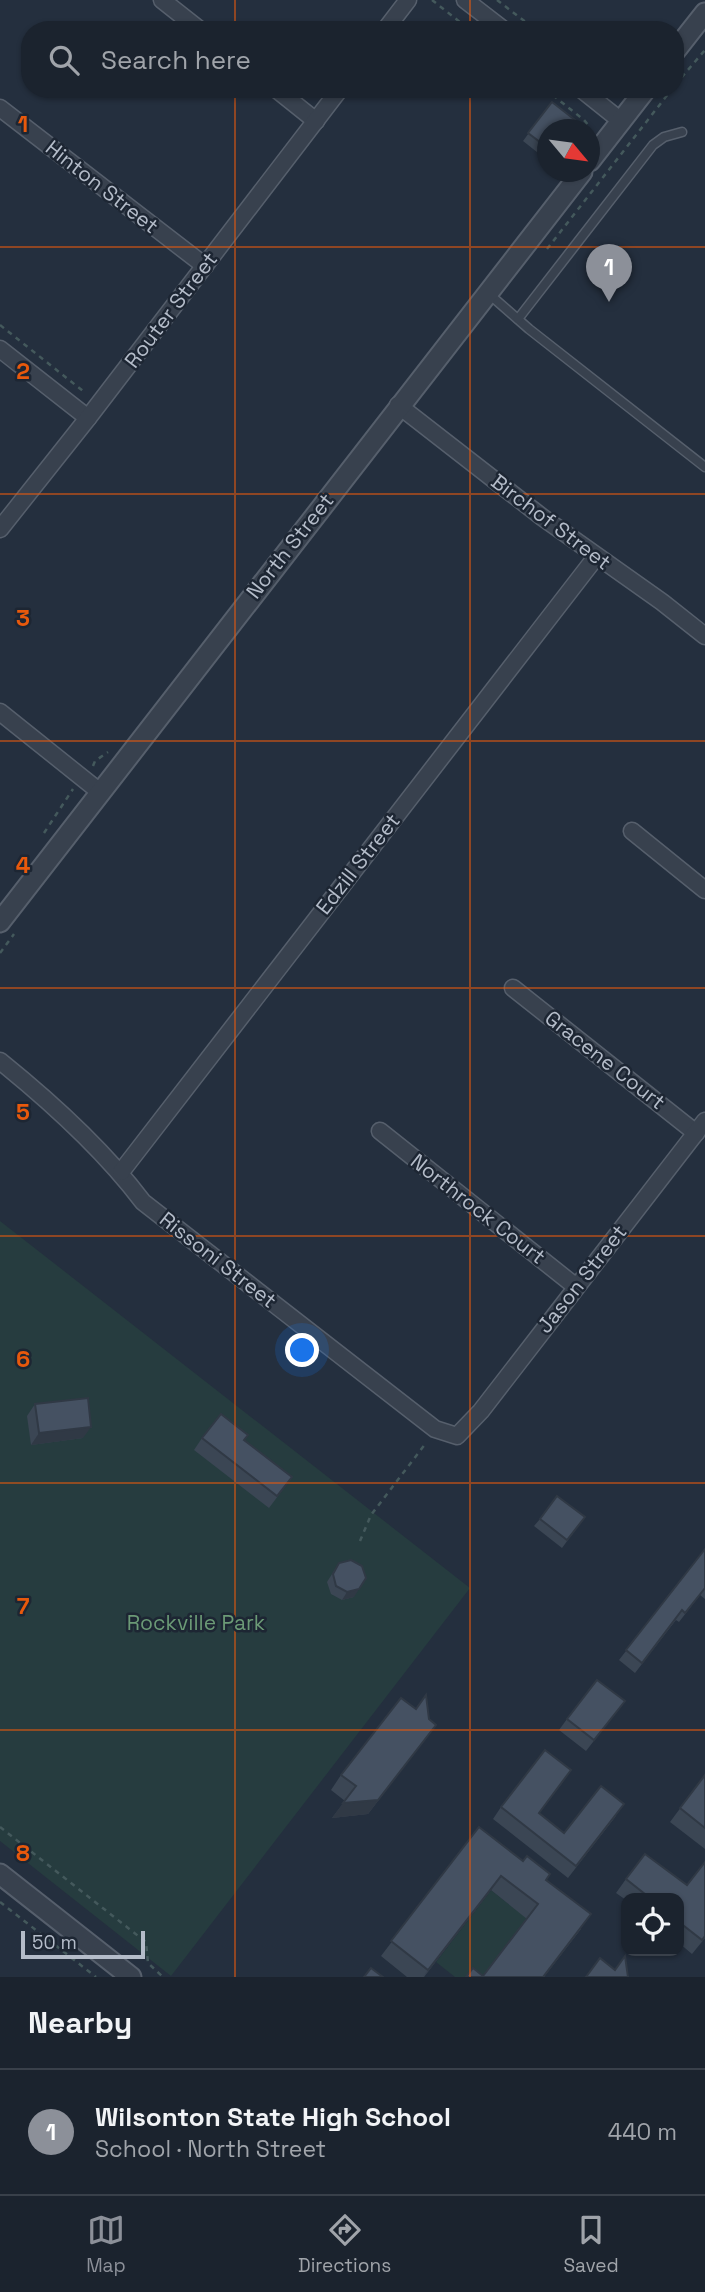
<!DOCTYPE html>
<html lang="en">
<head>
<meta charset="utf-8">
<style>
  body { margin:0; font-family:"Space Grotesk",sans-serif; background:#242b36; color:#f1f3f6 }
  .controls { position:absolute; right:21px; bottom:21px; display:grid; overflow:hidden; border-radius:14px; box-shadow:0 2px 5px #0004 }
  .controls button { width:63px; height:63px; display:grid; place-items:center; padding:0; border:0; border-bottom:2px solid #39404a; background:#1b232e; color:#f1f3f6; font:35px sans-serif }
  .compass { position:absolute; left:537px; top:119px; width:63px; height:63px; border-radius:50%; background:#1b232e; box-shadow:0 2px 5px #0004; rotate:119deg }
  .scale { position:absolute; left:21px; bottom:18px; width:124px; box-sizing:border-box; padding-left:7px; border:4px solid #b4bcc9; border-top:0; font-size:19px; line-height:24px; white-space:nowrap; color:#b4bcc9; -webkit-text-stroke:5px #1d2633; paint-order:stroke }
  .you { position:absolute; left:303px; top:1351px; width:24px; height:24px; margin:-18px; border:5px solid #fff; border-radius:50%; background:#1a73e8; box-shadow:0 0 0 10px #1a73e833 }
  .badge { display:grid; place-items:center; width:46px; height:46px; border-radius:50%; background:#8c9099; color:#fff; font-size:23px; font-weight:700 }
  .pin { position:absolute; translate:-50% -58px; filter:drop-shadow(0 2px 4px #0008) }
  .pin::after { content:''; position:absolute; top:37px; width:24px; height:21px; background:inherit; clip-path:polygon(0 0,100% 0,50% 100%) }
  .list { margin:0; padding:0; list-style:none }
  h2 { display:flex; justify-content:space-between; align-items:center; height:91px; margin:0; padding:0 28px; font-size:30px }
  h2 small { font-size:23px; font-weight:400; color:#a0a4aa }
  .list li { display:grid; grid-template-columns:46px 1fr auto; gap:21px; align-items:center; box-sizing:border-box; height:126px; padding:0 28px; border-top:2px solid #39404a }
  .list b { display:block; font-size:26px; white-space:nowrap }
  .list p { margin:0; font-size:23px; white-space:nowrap; color:#a0a4aa }
  .list em { font-size:23px; font-style:normal; color:#a0a4aa }
  .icon { flex:none; width:38px; height:38px; fill:none; stroke:currentColor; stroke-width:2; stroke-linecap:round; stroke-linejoin:round }
  .map { position:relative; flex:none; width:705px; height:1977px; overflow:hidden }
  .search { position:absolute; background:#1b232e; box-shadow:0 2px 5px #0004; left:21px; right:21px; top:21px; height:77px; display:flex; align-items:center; gap:18px; box-sizing:border-box; padding:0 24px; border-radius:28px; color:#a0a4aa; font-size:26px }
  .sheet { height:217px; background:#1b232e }
  nav { display:flex; justify-content:space-around; align-items:center; box-sizing:border-box; height:98px; border-top:2px solid #39404a; background:#1b232e; font-size:19px; color:#a0a4aa }
  nav a { display:grid; justify-items:center; gap:4px }
  nav .on { color:#8c9099 }
  .map>svg:first-child { display:block }
</style>
</head>
<body>
<div class="map">
<svg width="705" height="1977" viewBox="0 0 705 1977">
  <rect width="100%" height="100%" fill="#242f3e"/>
  <g fill="#263c3f">
    <polygon points="0,1221 470,1588 171,1976 0,1841"/>
    <polygon points="491,1890 528,1919 483,1977 455,1977 436,1962"/>
  </g>
  <g fill="none" stroke-linecap="round" stroke-linejoin="round">
    <g stroke="#565f6c" stroke-width="11">
      <g id="service">
        <polyline points="489,294 529,329 705,467"/>
        <polyline points="518,319 653,145 664,137 682,132"/>
      </g>
    </g>
    <g stroke="#565f6c" stroke-width="19">
      <g id="minor">
        <polyline points="162,0 200,30"/>
        <polyline points="465,0 504,30"/>
        <polyline points="385,30 408,0"/>
        <polyline points="276,89 316,121"/>
        <polyline points="581,89 621,121"/>
        <polyline points="0,108 205,266"/>
        <polyline points="0,349 88,418"/>
        <polyline points="398,405 542,517 662,602 705,636"/>
        <polyline points="0,529 88,418 340,89"/>
        <polyline points="0,712 100,792"/>
        <polyline points="632,831 705,890"/>
        <polyline points="513,988 696,1133"/>
        <path d="M0 1061C52 1103 103 1149 143 1202L435 1429 457 1436 481 1411 705 1121"/>
        <polyline points="380,1131 575,1286"/>
        <polyline points="121,1172 596,557"/>
      </g>
    </g>
    <g stroke="#565f6c" stroke-width="23">
      <g id="tertiary">
        <polyline points="675,51 705,13"/>
        <polyline points="590,161 646,89"/>
        <polyline points="0,922 582,172"/>
        <polyline points="0,1874 131,1977"/>
      </g>
    </g>
    <g stroke="#44595c" stroke-width="2.5" stroke-dasharray="5 5" stroke-linecap="butt">
      <polyline points="432,0 470,30"/>
      <polyline points="497,0 536,30"/>
      <polyline points="675,85 705,50"/>
      <polyline points="545,89 584,120 589,126 587,130"/>
      <polyline points="547,249 672,89"/>
      <polyline points="0,325 83,391"/>
      <polyline points="93,766 95,761 108,752"/>
      <polyline points="44,833 73,789"/>
      <polyline points="0,953 14,934"/>
      <polyline points="360,1541 371,1515 426,1443"/>
      <polyline points="0,1827 142,1939 146,1942 148,1963 163,1977"/>
      <polyline points="0,1902 96,1977"/>
    </g>
    <use href="#service" stroke="#38414e" stroke-width="8"/>
    <use href="#minor" stroke="#38414e" stroke-width="16"/>
    <use href="#tertiary" stroke="#38414e" stroke-width="19"/>
  </g>
  <g fill="#3b4654">
    <polygon points="552,102 548,130 548,149 542,156 523,141"/>
    <polygon points="35,1404 83,1438 31,1445 27,1416"/>
    <polygon points="202,1438 245,1440 284,1488 269,1508 194,1450"/>
    <polygon points="585,1517 562,1548 534,1526 540,1519"/>
    <polygon points="705,1549 705,1599 700,1595 679,1622 676,1620 635,1673 619,1660"/>
    <polygon points="339,1563 354,1597 342,1600 331,1594 327,1582"/>
    <polygon points="625,1701 586,1751 559,1730 567,1719"/>
    <polygon points="429,1719 436,1725 368,1814 332,1818 345,1801 331,1790 341,1775"/>
    <polygon points="705,1775 705,1849 670,1822"/>
    <polygon points="563,1782 539,1813 564,1833 616,1816 568,1878 493,1819 501,1807"/>
    <polygon points="479,1827 546,1880 581,1929 544,1977 466,1977 483,1976 527,1919 491,1890 424,1977 407,1977 381,1956"/>
    <polygon points="626,1879 687,1885 705,1938 692,1954 679,1943 679,1898 626,1898 626,1900 616,1893"/>
  </g>
  <g fill="#303945">
    <polygon points="91,1427 83,1438 31,1445 39,1433"/>
    <polygon points="359,1589 354,1597 342,1600 347,1592"/>
    <polygon points="436,1725 368,1814 332,1818 343,1803"/>
    <polygon points="501,1876 491,1890 423,1977 428,1970"/>
    <polygon points="591,1914 544,1977 543,1977"/>
  </g>
  <g fill="#455162" stroke="#303945" stroke-width="2">
    <polygon points="552,102 575,120 568,130 548,130 548,148 528,133"/>
    <polygon points="88,1398 91,1427 39,1433 35,1404"/>
    <polygon points="221,1414 248,1435 244,1440 292,1477 277,1496 202,1438"/>
    <polygon points="557,1496 585,1517 567,1540 540,1519"/>
    <polygon points="705,1549 705,1588 685,1613 682,1610 642,1663 626,1650"/>
    <polygon points="351,1560 362,1566 366,1578 359,1589 347,1592 336,1586 333,1574 339,1563"/>
    <polygon points="597,1680 625,1701 594,1740 567,1719"/>
    <polygon points="426,1695 429,1719 436,1725 378,1800 343,1803 356,1786 341,1775 401,1698 416,1709"/>
    <polygon points="545,1750 571,1770 539,1813 564,1833 601,1786 624,1804 576,1866 501,1807"/>
    <polygon points="705,1775 705,1828 680,1808"/>
    <polygon points="479,1827 523,1861 527,1856 550,1874 546,1880 591,1914 543,1977 466,1977 473,1968 483,1976 538,1904 501,1876 428,1970 391,1941"/>
    <polygon points="645,1854 687,1885 705,1862 705,1936 702,1940 679,1922 679,1898 650,1898 626,1879"/>
    <polygon points="625,1956 628,1977 586,1977 600,1958 615,1970"/>
    <polygon points="371,1968 383,1977 364,1977"/>
  </g>
  <path fill="none" stroke="#e8590c" stroke-width="2" stroke-opacity="0.55" d="M235 0V30M470 0V30M235 89V1977M470 89V1977M0 247H705M0 494H705M0 741H705M0 988H705M0 1236H705M0 1483H705M0 1730H705"/>
  <g text-anchor="middle" stroke-width="5" stroke-linejoin="round" paint-order="stroke">
    <g font-size="21" fill="#b4bcc9" stroke="#1d2633">
      <text transform="translate(102 187) rotate(38)" y="7">Hinton Street</text>
      <text transform="translate(171 310) rotate(-53)" y="7">Router Street</text>
      <text transform="translate(551 522) rotate(37)" y="7">Birchof Street</text>
      <text transform="translate(290 546) rotate(-52)" y="7">North Street</text>
      <text transform="translate(358 864) rotate(-52)" y="7">Edzill Street</text>
      <text transform="translate(605 1060) rotate(38)" y="7">Gracene Court</text>
      <text transform="translate(478 1209) rotate(38)" y="7">Northrock Court</text>
      <text transform="translate(218 1260) rotate(38)" y="7">Rissoni Street</text>
      <text transform="translate(582 1279) rotate(-52)" y="7">Jason Street</text>
    </g>
    <g font-size="21" fill="#6b9a76" stroke="#1d2633">
      <text x="196" y="1630">Rockville Park</text>
    </g>
  </g>
  <g font-size="23" text-anchor="middle" font-weight="bold" fill="#e8590c" stroke="#1d2633" stroke-width="5" stroke-linejoin="round" paint-order="stroke">
    <text x="23" y="132">1</text>
    <text x="23" y="379">2</text>
    <text x="23" y="626">3</text>
    <text x="23" y="873">4</text>
    <text x="23" y="1120">5</text>
    <text x="23" y="1367">6</text>
    <text x="23" y="1614">7</text>
    <text x="23" y="1861">8</text>
  </g>
</svg>
<div class="controls">
<button><svg class="icon" aria-label="locate" viewBox="0 0 24 24"><circle cx="12" cy="12" r="6"/><path d="M12 2v4M12 18v4M2 12h4M18 12h4"/></svg></button>
</div>
<svg class="compass" viewBox="-18 -18 36 36"><path d="M0-13l5 13h-10z" fill="#e53935"/><path d="M0 13l5-13h-10z" fill="#a0a4aa"/></svg>
<div class="scale">50 m</div>
<div class="you"></div>
<div class="pin badge" style="left:609px;top:302px">1</div>
<div class="search"><svg class="icon" aria-label="search" viewBox="0 0 24 24"><circle cx="10" cy="10" r="6"/><path d="M15 15l6 6"/></svg>Search here</div>
</div>
<section class="sheet">
<h2>Nearby<small></small></h2>
<ul class="list">
<li><span class="badge">1</span><div><b>Wilsonton State High School</b><p>School · North Street</p></div><em>440 m</em></li>
</ul>
</section>
<nav>
<a class="on"><svg class="icon" aria-label="map" viewBox="0 0 24 24"><path d="M3 6l6-2 6 2 6-2v14l-6 2-6-2-6 2zM9 4v14M15 6v14"/></svg>Map</a>
<a><svg class="icon" aria-label="directions" viewBox="0 0 24 24"><path d="M12 3l9 9-9 9-9-9zM9 14v-3h6M13 9l2 2-2 2"/></svg>Directions</a>
<a><svg class="icon" aria-label="saved" viewBox="0 0 24 24"><path d="M7 4h10v16l-5-4-5 4z"/></svg>Saved</a>
</nav>
</body>
</html>
